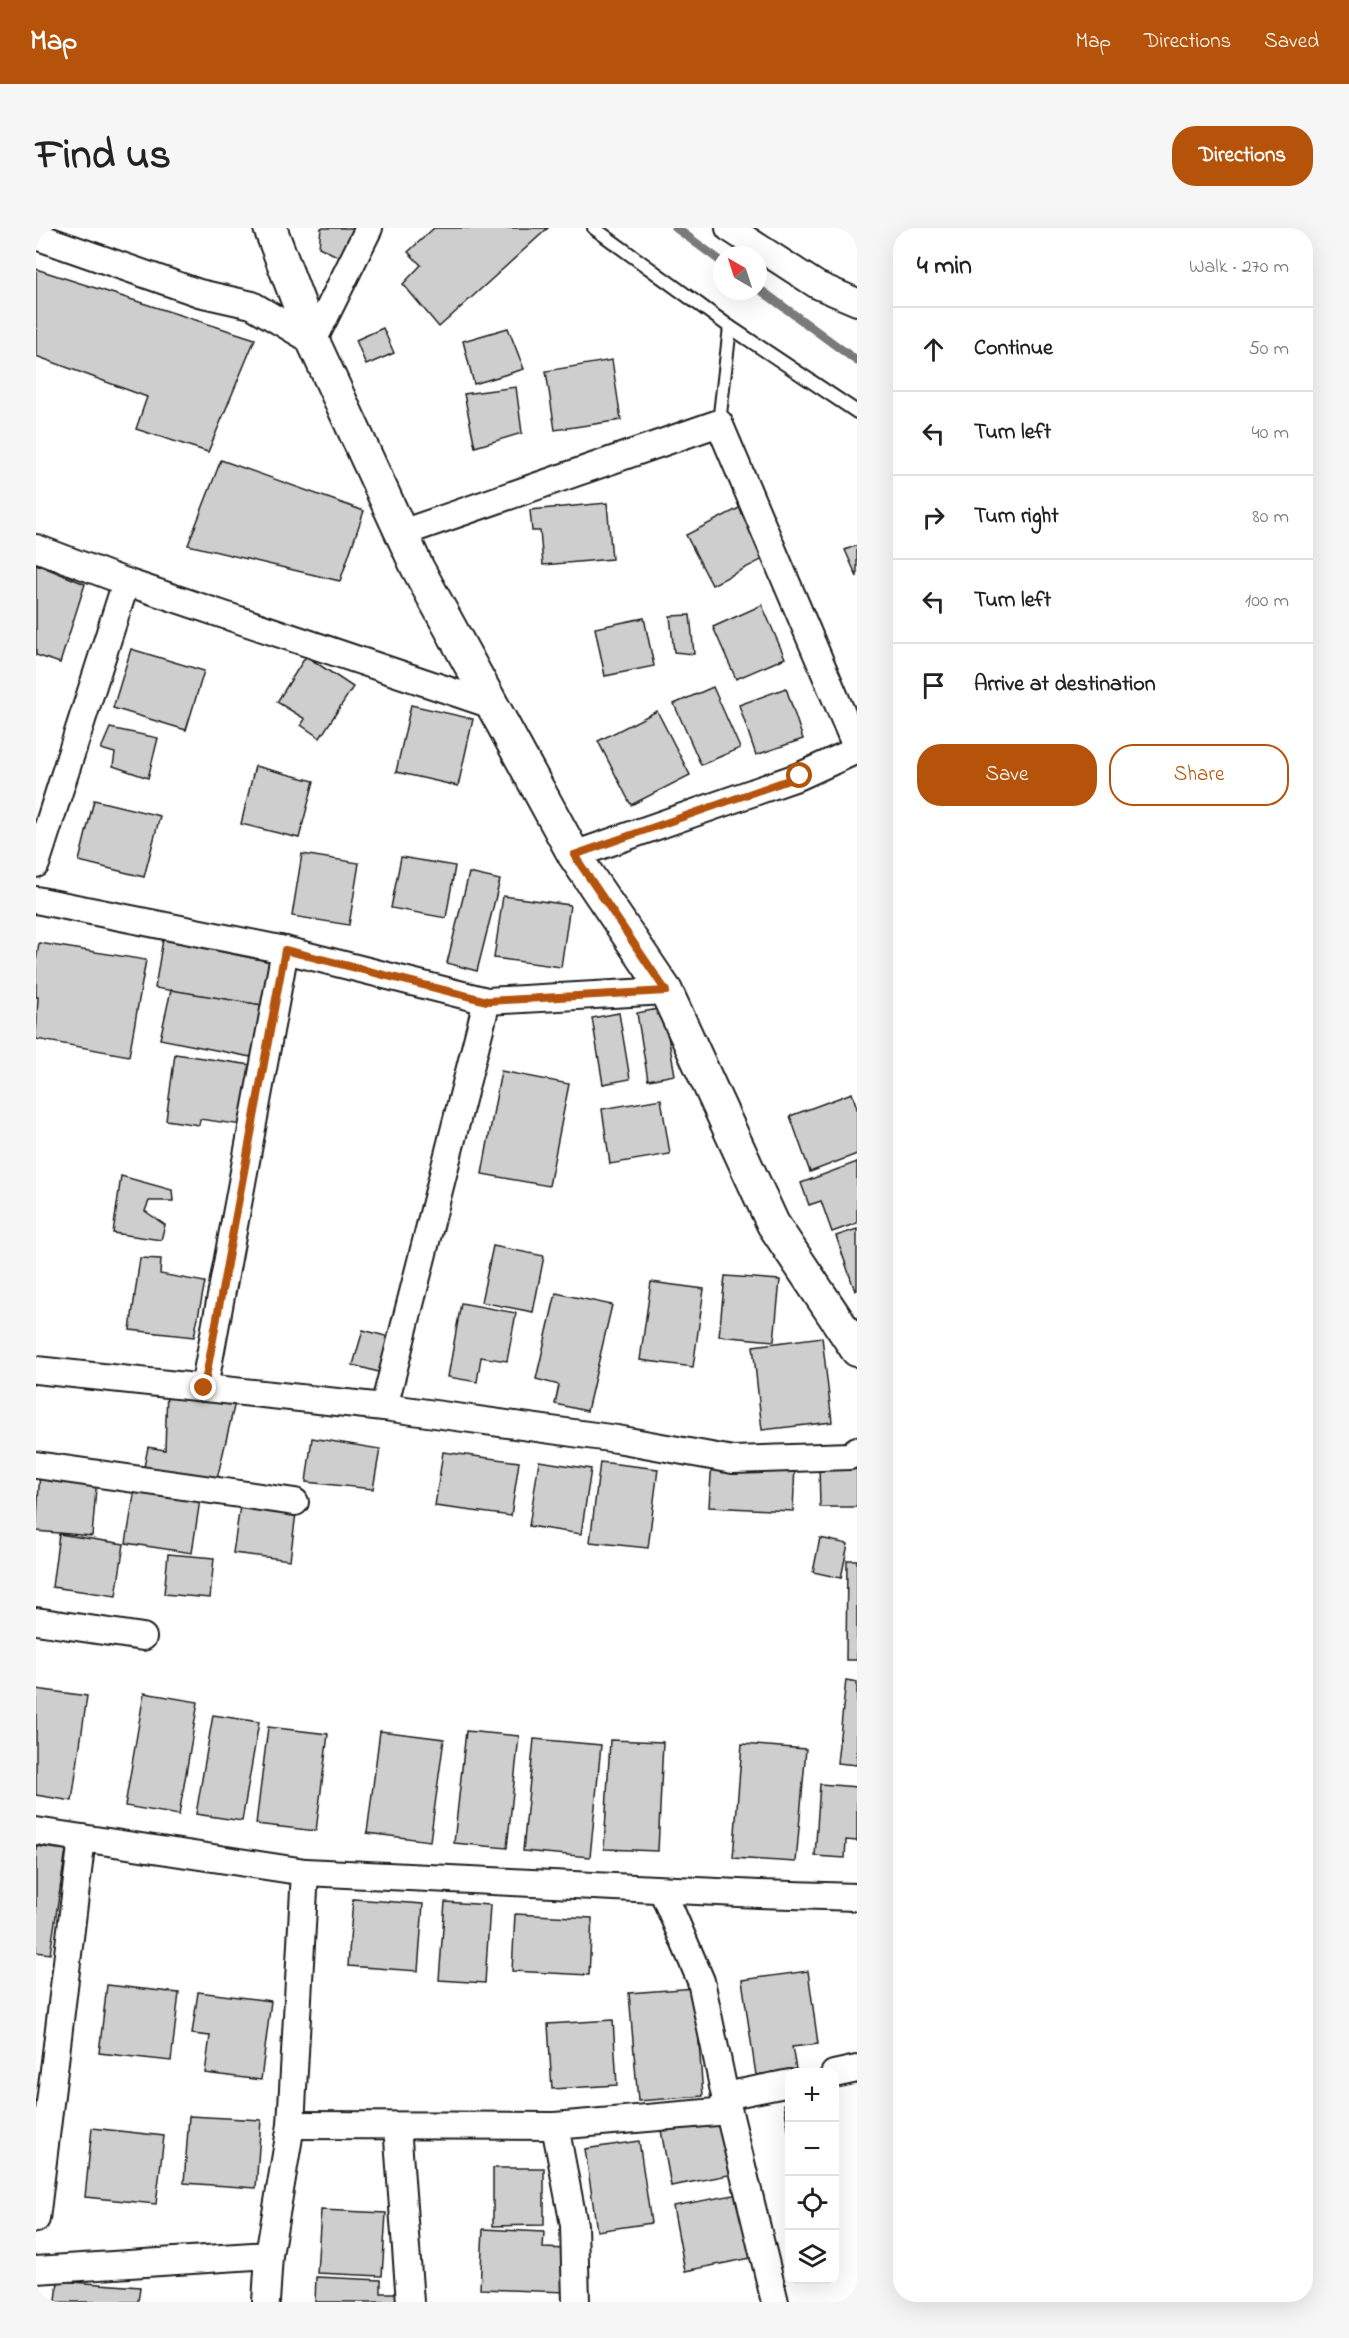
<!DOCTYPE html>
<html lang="en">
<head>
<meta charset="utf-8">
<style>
  body { margin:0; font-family:"Indie Flower",sans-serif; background:#f6f6f6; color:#222 }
  .controls { position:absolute; right:18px; bottom:18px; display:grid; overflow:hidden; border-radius:12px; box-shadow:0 6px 24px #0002 }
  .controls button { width:54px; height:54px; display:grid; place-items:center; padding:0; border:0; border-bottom:2px solid #e0e0e0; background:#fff; color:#222; font:30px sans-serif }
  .compass { position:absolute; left:677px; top:18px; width:54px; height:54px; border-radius:50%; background:#fff; box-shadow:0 6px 24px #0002; rotate:321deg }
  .stop { position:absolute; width:18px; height:18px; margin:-14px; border:4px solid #b45309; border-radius:50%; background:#fff }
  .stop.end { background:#b45309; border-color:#fff; box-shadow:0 2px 6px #0008 }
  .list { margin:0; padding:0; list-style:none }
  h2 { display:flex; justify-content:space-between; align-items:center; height:78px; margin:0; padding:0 24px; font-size:26px }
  h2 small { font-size:20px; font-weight:400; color:#767676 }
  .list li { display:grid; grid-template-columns:39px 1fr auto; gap:18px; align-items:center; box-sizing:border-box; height:84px; padding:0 24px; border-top:2px solid #e0e0e0 }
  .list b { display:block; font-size:22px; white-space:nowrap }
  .list em { font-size:20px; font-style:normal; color:#767676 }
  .actions { display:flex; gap:12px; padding:18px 24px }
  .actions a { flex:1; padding:14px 0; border:2px solid #b45309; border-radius:24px; text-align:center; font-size:21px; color:#b45309 }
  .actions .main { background:#b45309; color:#fff }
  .icon { flex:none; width:33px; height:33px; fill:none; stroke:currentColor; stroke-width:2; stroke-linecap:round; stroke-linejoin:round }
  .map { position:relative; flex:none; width:821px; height:2074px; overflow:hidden; border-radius:24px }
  header { display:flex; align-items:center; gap:36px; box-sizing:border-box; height:84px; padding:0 30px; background:#b45309; color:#fff }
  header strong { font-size:28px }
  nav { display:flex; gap:33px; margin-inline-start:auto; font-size:21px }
  .intro { display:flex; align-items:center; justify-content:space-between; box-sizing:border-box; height:144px; padding:0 36px }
  h1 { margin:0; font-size:42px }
  .button { padding:15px 27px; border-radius:24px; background:#b45309; color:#fff; font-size:21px; font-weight:700 }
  main { display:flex; gap:36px; padding:0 36px }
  aside { flex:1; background:#fff; border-radius:24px; box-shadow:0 6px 24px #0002 }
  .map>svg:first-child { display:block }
</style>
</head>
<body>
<header>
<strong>Map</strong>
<nav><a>Map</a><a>Directions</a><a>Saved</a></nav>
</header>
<div class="intro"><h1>Find us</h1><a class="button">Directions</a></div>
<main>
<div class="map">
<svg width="821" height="2074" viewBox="0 0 821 2074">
  <rect width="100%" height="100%" fill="#fff"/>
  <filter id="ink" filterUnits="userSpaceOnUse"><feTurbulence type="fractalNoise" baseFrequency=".0167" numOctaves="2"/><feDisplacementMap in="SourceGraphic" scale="12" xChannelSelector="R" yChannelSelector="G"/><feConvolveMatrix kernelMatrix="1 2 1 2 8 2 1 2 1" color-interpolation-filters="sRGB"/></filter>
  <g filter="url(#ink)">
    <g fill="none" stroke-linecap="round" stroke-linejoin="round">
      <g stroke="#7a7a7a" stroke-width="9">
        <polyline points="640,0 686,34"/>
        <polyline points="722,60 821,133"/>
      </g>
    </g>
    <g fill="#cecece" stroke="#1c1c1c" stroke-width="1.5">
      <polygon points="285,0 321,0 303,29 283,19"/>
      <polygon points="398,0 512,0 403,99 367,56 385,37 372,24"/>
      <polygon points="0,41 219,111 172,224 100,201 111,169 0,128"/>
      <polygon points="347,100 358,125 330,137 320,112"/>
      <polygon points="472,100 488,141 438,156 427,113"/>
      <polygon points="576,132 585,192 519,202 510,143"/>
      <polygon points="480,159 486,205 439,219 428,166"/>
      <polygon points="185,232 328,283 304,353 152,317"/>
      <polygon points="571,275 576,331 507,337 504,303 496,303 494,282"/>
      <polygon points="711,276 737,326 676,357 650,307"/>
      <polygon points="821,317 821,349 809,322"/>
      <polygon points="0,336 49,356 24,435 0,427"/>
      <polygon points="726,377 749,430 700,451 677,399"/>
      <polygon points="654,387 658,426 638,424 634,388"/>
      <polygon points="608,390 618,438 569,448 559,400"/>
      <polygon points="95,421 168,443 150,502 77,480"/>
      <polygon points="270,428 317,459 284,510 265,497 269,491 241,474"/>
      <polygon points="677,459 704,520 665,537 638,476"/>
      <polygon points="750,460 767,511 720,527 703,477"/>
      <polygon points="375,477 437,491 422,558 360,544"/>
      <polygon points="621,483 654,547 595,577 562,513"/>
      <polygon points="74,500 122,510 112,550 77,538 79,525 65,521"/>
      <polygon points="219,538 278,553 263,610 205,596"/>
      <polygon points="58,572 124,588 108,649 43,633"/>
      <polygon points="266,626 323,635 313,697 256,688"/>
      <polygon points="365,629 419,638 410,690 355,680"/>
      <polygon points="433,645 464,652 441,743 411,735"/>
      <polygon points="467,668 534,677 525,739 458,730"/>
      <polygon points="127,711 240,735 226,777 119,760"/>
      <polygon points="3,715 110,732 93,828 0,811 2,769 0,769 0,733"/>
      <polygon points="135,762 226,777 215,829 124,811"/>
      <polygon points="627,780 639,847 612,852 601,785"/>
      <polygon points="583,785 594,851 567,856 556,790"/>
      <polygon points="139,826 215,837 206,897 164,891 163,897 130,892"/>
      <polygon points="465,843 533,856 513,958 446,946"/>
      <polygon points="816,865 821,880 821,926 774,944 754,888"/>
      <polygon points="625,871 634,926 574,936 566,881"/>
      <polygon points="821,934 821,995 796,1004 785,973 773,977 765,955"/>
      <polygon points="85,948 136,962 137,973 113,973 109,983 129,997 125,1012 77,1005"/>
      <polygon points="821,1001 821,1062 819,1063 800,1008"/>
      <polygon points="457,1018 508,1028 497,1084 445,1074"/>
      <polygon points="104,1030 125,1031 124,1046 169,1054 158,1109 94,1102"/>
      <polygon points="689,1048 744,1052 738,1113 683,1108"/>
      <polygon points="615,1054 668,1061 657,1139 604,1132"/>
      <polygon points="520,1065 576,1077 551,1183 519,1176 523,1157 500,1151"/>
      <polygon points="425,1075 480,1085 471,1133 445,1129 441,1154 412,1149"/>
      <polygon points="327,1102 357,1110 346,1145 317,1137"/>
      <polygon points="786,1109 796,1194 726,1202 717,1118"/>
      <polygon points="131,1161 200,1170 181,1251 107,1244 112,1219 129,1222"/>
      <polygon points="276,1210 344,1221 337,1261 270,1254"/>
      <polygon points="407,1224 483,1234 475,1288 399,1278"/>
      <polygon points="676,1232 759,1236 757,1283 673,1279"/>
      <polygon points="503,1233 555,1241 545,1306 493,1298"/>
      <polygon points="564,1234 622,1241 612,1320 554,1314"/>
      <polygon points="821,1234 821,1279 784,1279 783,1235"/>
      <polygon points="4,1244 61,1249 56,1308 0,1303"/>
      <polygon points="100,1255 165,1265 156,1325 90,1315"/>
      <polygon points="204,1278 260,1285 254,1332 197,1325"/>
      <polygon points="23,1306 88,1316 80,1368 16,1359"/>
      <polygon points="784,1310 812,1316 805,1350 777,1344"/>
      <polygon points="132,1326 178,1330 174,1370 128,1366"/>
      <polygon points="811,1332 821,1332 821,1432 810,1432"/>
      <polygon points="810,1452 821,1454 821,1537 801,1535"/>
      <polygon points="0,1461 51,1468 36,1573 0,1567"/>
      <polygon points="108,1465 162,1474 143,1587 89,1578"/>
      <polygon points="177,1487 223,1494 206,1593 160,1586"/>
      <polygon points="232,1499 292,1506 280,1603 220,1596"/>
      <polygon points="344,1503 408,1511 394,1613 331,1605"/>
      <polygon points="430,1503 483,1508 471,1620 418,1615"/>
      <polygon points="498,1511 565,1517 554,1629 487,1623"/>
      <polygon points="574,1512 627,1514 622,1623 568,1621"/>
      <polygon points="706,1516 770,1521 760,1634 697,1630"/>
      <polygon points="784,1556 821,1559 821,1613 810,1612 809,1630 779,1628"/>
      <polygon points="0,1618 30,1622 14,1726 0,1724"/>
      <polygon points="317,1671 387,1676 382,1743 312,1738"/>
      <polygon points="409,1674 454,1677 449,1755 403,1752"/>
      <polygon points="479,1686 556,1690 553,1747 476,1743"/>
      <polygon points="772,1743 782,1816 756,1819 760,1841 720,1847 706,1752"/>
      <polygon points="71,1757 143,1765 135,1833 63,1825"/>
      <polygon points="659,1760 667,1868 602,1873 593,1765"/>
      <polygon points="162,1764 235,1773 225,1852 169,1845 174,1808 156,1806"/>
      <polygon points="577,1792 581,1857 516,1861 512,1796"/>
      <polygon points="754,1875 754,1913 748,1876"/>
      <polygon points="153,1888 225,1892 220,1960 148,1955"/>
      <polygon points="688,1890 698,1946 635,1958 625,1902"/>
      <polygon points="56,1900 128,1908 120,1976 49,1969"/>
      <polygon points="603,1913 615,1995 561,2003 549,1921"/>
      <polygon points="457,1940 508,1940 508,1997 457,1998"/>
      <polygon points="703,1966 715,2030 649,2043 637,1978"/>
      <polygon points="285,1982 350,1985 346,2048 281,2045"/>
      <polygon points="447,2001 508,2004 507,2020 533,2021 531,2064 444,2061"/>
      <polygon points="280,2049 345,2052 345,2065 362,2065 362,2074 279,2074"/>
      <polygon points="22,2053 104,2059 102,2074 20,2074"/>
    </g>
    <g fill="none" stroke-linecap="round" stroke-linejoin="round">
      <g stroke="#1c1c1c" stroke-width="16">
        <g id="service">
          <polyline points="558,0 694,99 821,184"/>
          <polyline points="683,195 694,99"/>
        </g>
      </g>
      <g stroke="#1c1c1c" stroke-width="30">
        <g id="minor">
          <polyline points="693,0 781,57 821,74"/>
          <polyline points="0,8 163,65 216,77 277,113 333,0"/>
          <polyline points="366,305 683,195 821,521"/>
          <polyline points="0,320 90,354 456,477"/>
          <polyline points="538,627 764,548 821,522"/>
          <polyline points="0,636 90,354"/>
          <polyline points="0,672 249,722 451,773 630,763"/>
          <polyline points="0,1142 348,1179 581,1211 697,1232 814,1228 821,1222"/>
          <polyline points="168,1160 249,722"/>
          <polyline points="348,1179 451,773"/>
          <polyline points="0,1237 259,1274"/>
          <polyline points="0,1393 107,1409"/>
          <polyline points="0,1603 269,1644 723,1666 821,1669"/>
          <polyline points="626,1662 665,1753 689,1868 739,2074"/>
          <polyline points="798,1846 821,1841"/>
          <polyline points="689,1868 754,1855"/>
          <polyline points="255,1897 519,1898 692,1883"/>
          <polyline points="361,1898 374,2074"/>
          <polyline points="519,1898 538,1997 540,2074"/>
          <polyline points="0,1991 46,1610"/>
          <polyline points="0,2042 233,2027"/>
          <polyline points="230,2074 233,2027 255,1897 269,1644"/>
        </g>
      </g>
      <g stroke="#1c1c1c" stroke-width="36">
        <polyline id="tertiary" points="234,0 277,113 381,339 538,627 630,763 737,996 821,1122"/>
      </g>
      <use href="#service" stroke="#fff" stroke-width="12"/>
      <use href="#minor" stroke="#fff" stroke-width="26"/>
      <use href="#tertiary" stroke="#fff" stroke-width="32"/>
    </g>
  </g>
  <g fill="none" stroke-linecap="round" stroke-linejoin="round" filter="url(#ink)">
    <polyline stroke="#b45309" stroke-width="8" points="168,1160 249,722 451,773 630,763 538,627 764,548"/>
  </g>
</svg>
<div class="controls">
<button>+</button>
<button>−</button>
<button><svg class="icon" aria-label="locate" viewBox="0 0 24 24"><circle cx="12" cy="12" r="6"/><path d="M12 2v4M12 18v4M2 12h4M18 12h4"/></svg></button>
<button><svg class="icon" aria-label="layers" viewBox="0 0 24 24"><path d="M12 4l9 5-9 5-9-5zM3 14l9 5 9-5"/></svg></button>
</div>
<svg class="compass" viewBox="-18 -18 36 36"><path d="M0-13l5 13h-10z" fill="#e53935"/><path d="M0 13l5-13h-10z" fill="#767676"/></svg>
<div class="stop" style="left:764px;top:548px"></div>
<div class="stop end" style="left:168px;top:1160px"></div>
</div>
<aside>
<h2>4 min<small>Walk · 270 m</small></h2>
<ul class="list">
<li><svg class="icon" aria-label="ahead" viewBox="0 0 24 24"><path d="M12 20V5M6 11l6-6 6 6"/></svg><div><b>Continue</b></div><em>50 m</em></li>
<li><svg class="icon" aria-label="left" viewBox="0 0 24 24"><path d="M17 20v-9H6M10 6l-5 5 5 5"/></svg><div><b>Turn left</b></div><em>40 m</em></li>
<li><svg class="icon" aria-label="right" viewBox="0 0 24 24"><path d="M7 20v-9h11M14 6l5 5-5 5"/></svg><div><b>Turn right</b></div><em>80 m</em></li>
<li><svg class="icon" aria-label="left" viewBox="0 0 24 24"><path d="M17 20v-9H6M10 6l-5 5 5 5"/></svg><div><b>Turn left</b></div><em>100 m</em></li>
<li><svg class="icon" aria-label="arrive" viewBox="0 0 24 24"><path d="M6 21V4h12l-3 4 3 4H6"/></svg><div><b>Arrive at destination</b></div></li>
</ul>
<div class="actions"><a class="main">Save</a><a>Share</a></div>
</aside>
</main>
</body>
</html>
